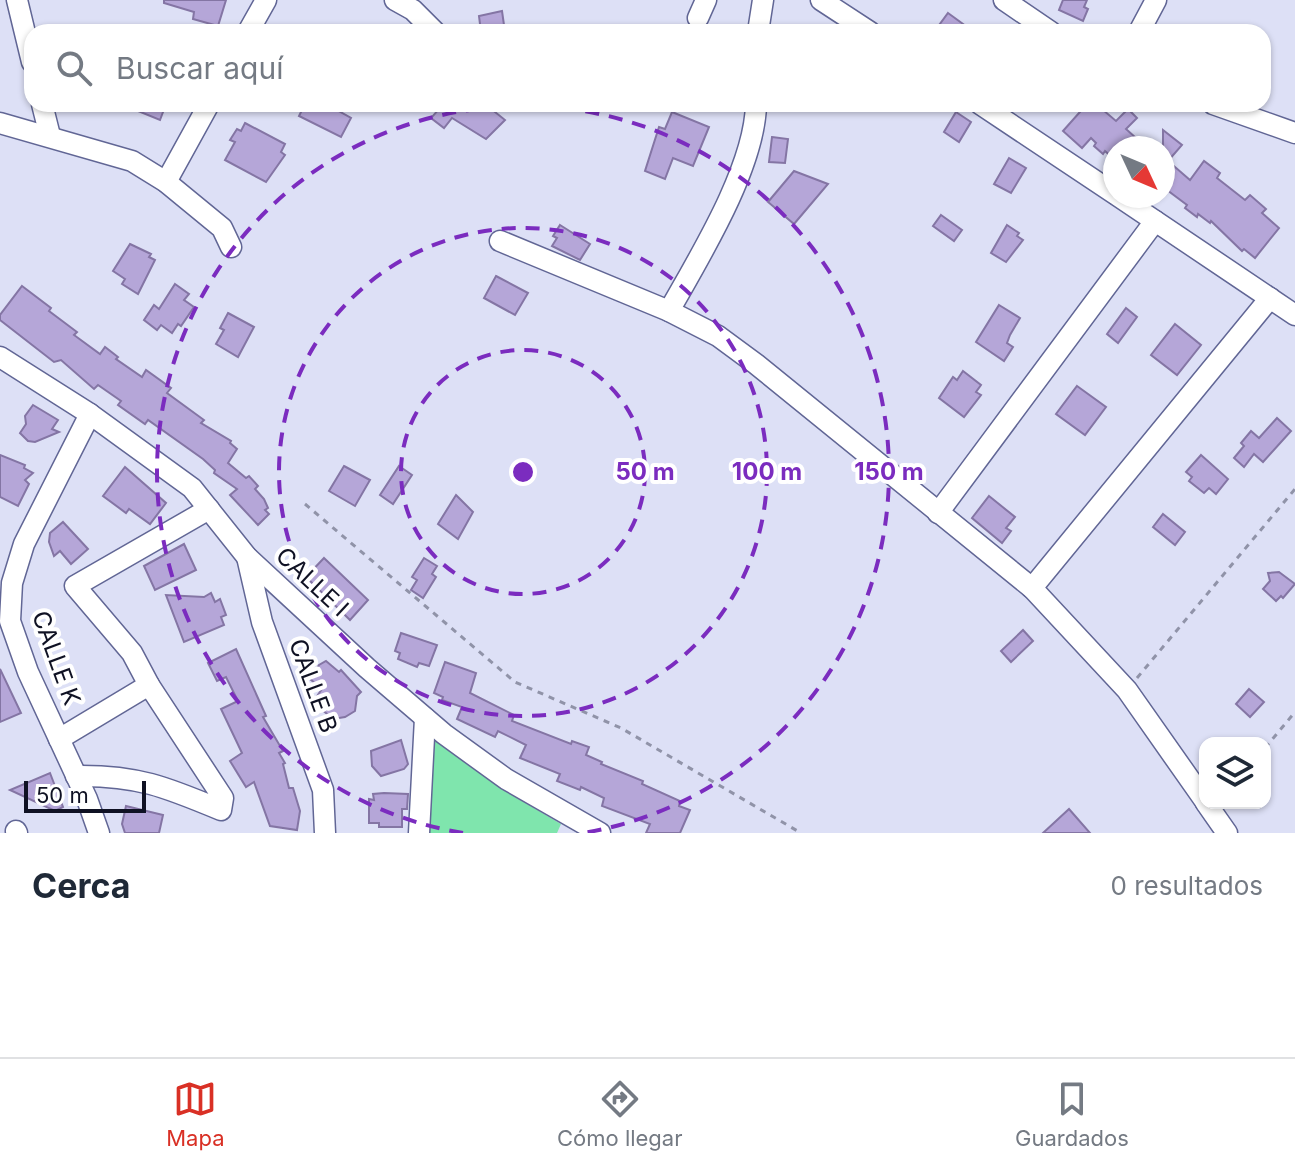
<!DOCTYPE html>
<html lang="es">
<head>
<meta charset="utf-8">
<style>
  body { margin:0; font-family:Inter,sans-serif; background:#f6f6f7; color:#1f2937 }
  .controls { position:absolute; right:24px; bottom:24px; display:grid; overflow:hidden; border-radius:16px; box-shadow:0 2px 6px #0004 }
  .controls button { width:72px; height:72px; display:grid; place-items:center; padding:0; border:0; border-bottom:2px solid #e0e1e3; background:#fff; color:#1f2937; font:40px sans-serif }
  .compass { position:absolute; left:1103px; top:136px; width:72px; height:72px; border-radius:50%; background:#fff; box-shadow:0 2px 6px #0004; rotate:134deg }
  .scale { position:absolute; left:24px; bottom:20px; width:122px; box-sizing:border-box; padding-left:8px; border:4px solid #0f1123; border-top:0; font-size:22px; line-height:28px; white-space:nowrap; color:#0f1123; -webkit-text-stroke:6px #fff; paint-order:stroke }
  .list { margin:0; padding:0; list-style:none }
  h2 { display:flex; justify-content:space-between; align-items:center; height:104px; margin:0; padding:0 32px; font-size:34px }
  h2 small { font-size:26px; font-weight:400; color:#747a83 }
  .icon { flex:none; width:44px; height:44px; fill:none; stroke:currentColor; stroke-width:2; stroke-linecap:round; stroke-linejoin:round }
  .map { position:relative; flex:none; width:1295px; height:833px; overflow:hidden }
  .search { position:absolute; background:#fff; box-shadow:0 2px 6px #0004; left:24px; right:24px; top:24px; height:88px; display:flex; align-items:center; gap:20px; box-sizing:border-box; padding:0 28px; border-radius:24px; color:#747a83; font-size:30px }
  .sheet { height:224px; background:#fff }
  nav { display:flex; justify-content:space-around; align-items:center; box-sizing:border-box; height:112px; border-top:2px solid #e0e1e3; background:#fff; font-size:22px; color:#747a83 }
  nav a { display:grid; justify-items:center; gap:4px }
  nav .on { color:#d93025 }
  .map>svg:first-child { display:block }
</style>
</head>
<body>
<div class="map">
<svg width="1295" height="833" viewBox="0 0 1295 833">
  <rect width="100%" height="100%" fill="#dde0f6"/>
  <polygon fill="#7fe5ad" points="431,738 500,788 561,824 557,833 426,833"/>
  <g fill="#b5a6d8" stroke="#8475a4" stroke-width="2">
    <polygon points="164,0 226,0 218,26 193,19 194,12 164,3"/>
    <polygon points="1063,0 1087,0 1084,7 1088,9 1083,21 1059,10"/>
    <polygon points="502,11 505,32 481,32 479,16"/>
    <polygon points="948,13 974,32 934,32"/>
    <polygon points="121,104 166,104 160,120"/>
    <polygon points="305,104 326,104 351,118 341,137 299,116"/>
    <polygon points="434,104 485,104 505,120 486,139 452,118 444,128 431,118 440,108"/>
    <polygon points="1087,104 1096,104 1116,121 1128,109 1137,118 1126,129 1147,148 1115,148 1115,160 1105,151 1103,154 1094,146 1096,143 1091,138 1082,148 1063,131"/>
    <polygon points="672,112 709,127 693,166 673,158 665,179 645,171 659,127 665,129"/>
    <polygon points="956,112 971,122 959,142 944,132"/>
    <polygon points="245,123 285,144 281,152 285,155 266,182 225,160 235,142 230,140 237,129 241,131"/>
    <polygon points="1163,130 1182,145 1168,161 1190,180 1204,161 1220,173 1217,178 1245,200 1250,195 1266,209 1262,213 1279,228 1255,258 1244,249 1242,251 1211,221 1210,223 1198,214 1197,217 1185,208 1187,205 1163,187"/>
    <polygon points="772,137 788,139 785,163 769,162"/>
    <polygon points="1009,158 1026,168 1011,193 994,184"/>
    <polygon points="794,171 828,184 794,224 768,202"/>
    <polygon points="941,215 962,230 954,241 933,226"/>
    <polygon points="560,225 590,244 580,260 552,246 557,238 553,236"/>
    <polygon points="1007,225 1019,233 1017,236 1023,240 1006,262 991,253"/>
    <polygon points="130,244 151,254 149,257 155,260 138,294 122,284 125,279 113,271"/>
    <polygon points="496,276 528,293 515,315 484,298"/>
    <polygon points="175,284 189,294 184,300 194,307 181,326 178,324 172,333 161,325 157,330 144,320 154,305 159,309"/>
    <polygon points="22,286 51,308 49,311 77,332 74,335 100,354 105,347 118,357 116,359 142,377 146,370 171,388 167,393 204,420 201,423 231,441 230,443 237,449 228,463 246,478 249,476 258,486 255,489 264,499 268,508 265,510 269,514 258,525 230,495 237,489 214,473 215,470 203,459 148,420 145,424 118,405 121,401 98,385 94,389 61,360 54,362 0,320 0,315"/>
    <polygon points="999,305 1020,318 1010,335 1007,343 1013,347 1004,361 976,342"/>
    <polygon points="1126,308 1137,317 1118,343 1107,334"/>
    <polygon points="228,313 254,327 238,357 216,344 224,330 220,328"/>
    <polygon points="1175,324 1201,345 1177,375 1151,355"/>
    <polygon points="963,371 981,385 976,392 981,395 964,417 939,398 953,377 957,380"/>
    <polygon points="1077,386 1106,407 1085,435 1056,414"/>
    <polygon points="33,405 58,420 52,429 59,432 35,442 28,441 20,433 26,424 25,416"/>
    <polygon points="1277,418 1291,431 1263,462 1254,454 1244,467 1234,458 1244,446 1241,443 1251,431 1259,438"/>
    <polygon points="0,455 25,465 24,468 33,473 25,480 29,484 18,506 0,497"/>
    <polygon points="1201,455 1228,479 1216,494 1209,488 1204,493 1189,481 1192,477 1186,472"/>
    <polygon points="344,466 370,480 355,506 329,491"/>
    <polygon points="399,466 412,475 393,504 380,495"/>
    <polygon points="125,467 166,503 150,524 129,509 126,513 103,496"/>
    <polygon points="456,495 473,512 458,539 438,524"/>
    <polygon points="989,496 1015,517 1006,528 1011,531 1002,543 972,518"/>
    <polygon points="1163,514 1185,532 1175,545 1153,527"/>
    <polygon points="63,522 88,549 71,564 60,551 54,556 49,542 50,533"/>
    <polygon points="184,544 196,570 155,590 144,566"/>
    <polygon points="324,558 368,600 350,620 306,577"/>
    <polygon points="424,558 437,566 432,574 436,577 423,598 411,590 417,580 412,577"/>
    <polygon points="1279,572 1295,584 1283,598 1281,596 1276,601 1263,589 1270,581 1268,573"/>
    <polygon points="211,593 215,602 220,599 226,615 221,617 224,625 184,642 166,595 204,597"/>
    <polygon points="1023,630 1033,641 1011,662 1001,651"/>
    <polygon points="401,633 437,645 429,666 419,663 417,667 398,659 400,653 395,651"/>
    <polygon points="236,649 266,716 263,717 283,751 279,753 285,763 283,764 289,788 293,788 300,811 297,830 270,826 254,782 246,787 230,761 242,753 221,709 238,701 226,677 217,681 208,663"/>
    <polygon points="326,661 339,672 341,670 361,692 357,696 355,711 345,717 333,719 320,708 324,702 317,696 322,689 310,679 319,665"/>
    <polygon points="445,662 476,673 470,693 514,715 512,721 571,744 572,741 589,747 586,755 602,762 601,764 643,781 642,784 680,801 679,806 690,810 680,833 646,833 650,824 602,806 604,798 581,787 580,790 557,781 560,774 520,758 526,745 498,731 495,737 457,719 462,707 442,700 443,697 434,693"/>
    <polygon points="0,669 21,713 0,722"/>
    <polygon points="1249,689 1264,702 1250,717 1236,704"/>
    <polygon points="401,740 408,764 404,769 381,776 372,766 371,751"/>
    <polygon points="50,773 63,807 55,811 10,790"/>
    <polygon points="384,793 408,794 407,809 402,809 402,827 379,827 379,823 369,823 369,799 374,800 373,794"/>
    <polygon points="126,806 163,815 159,833 125,833 122,824"/>
    <polygon points="1069,809 1090,833 1043,833"/>
  </g>
  <g fill="none" stroke-linecap="round" stroke-linejoin="round">
    <g stroke="#616695" stroke-width="23">
      <g id="street">
        <polyline points="17,0 32,62"/>
        <polyline points="395,0 413,10 435,32"/>
        <polyline points="821,0 870,32"/>
        <polyline points="1004,0 1051,32"/>
        <polyline points="698,18 706,0"/>
        <polyline points="248,32 266,0"/>
        <polyline points="758,32 763,0"/>
        <polyline points="1139,32 1156,0"/>
        <polyline points="42,104 50,136"/>
        <path d="M756 104C755 167 700 256 669 311L718 336 756 364 1032 588 1127 690 1205 801"/>
        <polyline points="980,104 1115,194"/>
        <polyline points="1213,104 1295,133"/>
        <polyline points="0,123 132,161 166,182 222,228 231,247"/>
        <polyline points="166,182 209,104"/>
        <polyline points="1118,196 1295,315"/>
        <polyline points="500,241 669,311"/>
        <polyline points="0,357 90,414 192,488 247,557 367,668 444,734 506,779 600,833"/>
        <polyline points="90,414 24,544 12,583 10,621 28,672 87,799 99,833"/>
        <polyline points="938,513 1155,221"/>
        <polyline points="247,557 262,622 323,790 325,833"/>
        <polyline points="1032,588 1270,298"/>
        <polyline points="59,739 149,685"/>
        <path d="M76 776C137 775 166 787 221 810L223 798 149 685 132 653 75 586 209 509"/>
        <polyline points="1206,803 1227,833"/>
        <polyline points="16,831 17,833"/>
        <polyline points="419,833 425,718"/>
      </g>
    </g>
    <g stroke="#9093a8" stroke-width="3" stroke-dasharray="6 6" stroke-linecap="butt">
      <polyline points="305,504 515,682 621,728 801,833"/>
      <polyline points="1137,678 1295,489"/>
      <polyline points="1265,748 1295,712"/>
    </g>
    <use href="#street" stroke="#fff" stroke-width="20"/>
  </g>
  <g fill="none" stroke="#7b2cbf" stroke-width="4" stroke-dasharray="14 10">
    <circle cx="523" cy="472" r="122"/>
    <circle cx="523" cy="472" r="244"/>
    <path d="M463 833A366 366 0 1 1 583 833"/>
  </g>
  <g text-anchor="middle" stroke-width="8" stroke-linejoin="round" paint-order="stroke">
    <g font-size="24" fill="#0f1123" stroke="#fff">
      <text transform="translate(312 582) rotate(43)" y="8">CALLE I</text>
      <text transform="translate(56 658) rotate(70)" y="8">CALLE K</text>
      <text transform="translate(313 686) rotate(70)" y="8">CALLE B</text>
    </g>
  </g>
  <circle cx="523" cy="472" r="12" fill="#7b2cbf" stroke="#fff" stroke-width="4"/>
  <g font-size="24" text-anchor="middle" font-weight="bold" fill="#7b2cbf" stroke="#fff" stroke-width="8" stroke-linejoin="round" paint-order="stroke">
    <text x="645" y="480">50 m</text>
    <text x="767" y="480">100 m</text>
    <text x="889" y="480">150 m</text>
  </g>
</svg>
<div class="controls">
<button><svg class="icon" aria-label="layers" viewBox="0 0 24 24"><path d="M12 4l9 5-9 5-9-5zM3 14l9 5 9-5"/></svg></button>
</div>
<svg class="compass" viewBox="-18 -18 36 36"><path d="M0-13l5 13h-10z" fill="#e53935"/><path d="M0 13l5-13h-10z" fill="#747a83"/></svg>
<div class="scale">50 m</div>
<div class="search"><svg class="icon" aria-label="search" viewBox="0 0 24 24"><circle cx="10" cy="10" r="6"/><path d="M15 15l6 6"/></svg>Buscar aquí</div>
</div>
<section class="sheet">
<h2>Cerca<small>0 resultados</small></h2>
<ul class="list">
</ul>
</section>
<nav>
<a class="on"><svg class="icon" aria-label="map" viewBox="0 0 24 24"><path d="M3 6l6-2 6 2 6-2v14l-6 2-6-2-6 2zM9 4v14M15 6v14"/></svg>Mapa</a>
<a><svg class="icon" aria-label="directions" viewBox="0 0 24 24"><path d="M12 3l9 9-9 9-9-9zM9 14v-3h6M13 9l2 2-2 2"/></svg>Cómo llegar</a>
<a><svg class="icon" aria-label="saved" viewBox="0 0 24 24"><path d="M7 4h10v16l-5-4-5 4z"/></svg>Guardados</a>
</nav>
</body>
</html>
